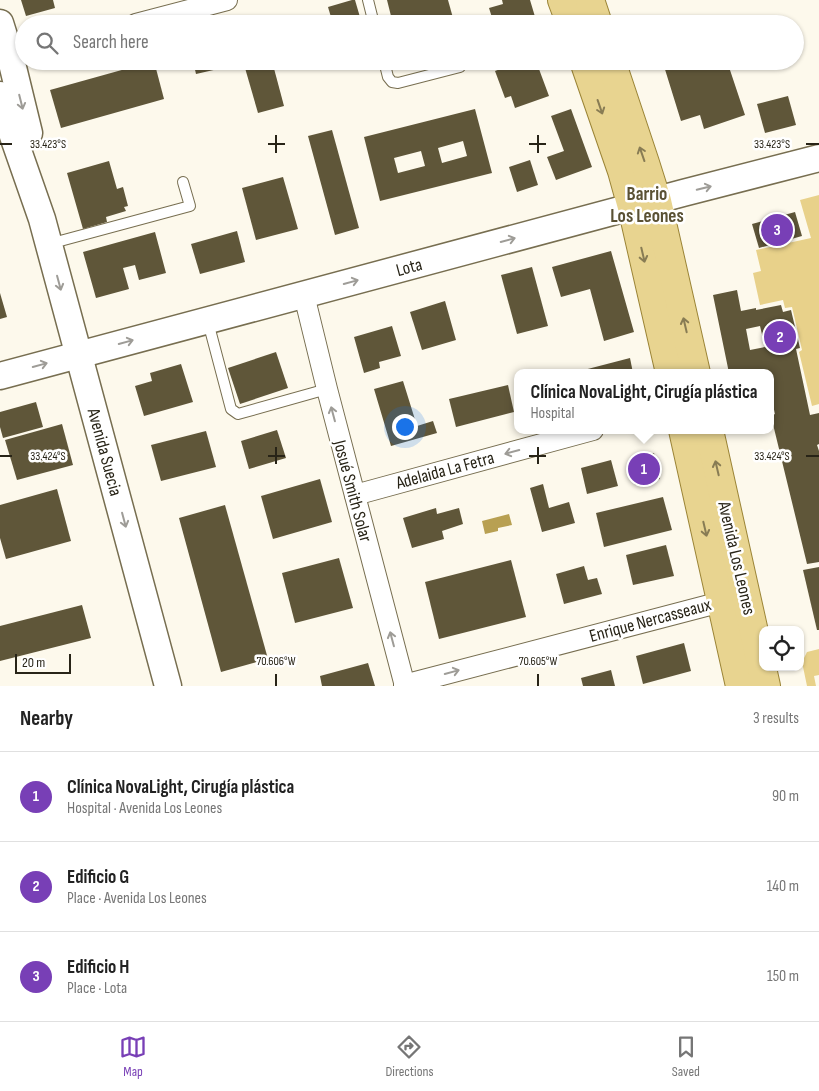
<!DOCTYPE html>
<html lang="en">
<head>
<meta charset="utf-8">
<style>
  body { margin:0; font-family:"Sofia Sans Condensed",sans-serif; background:#f6f6f6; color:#222 }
  .controls { position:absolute; right:15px; bottom:15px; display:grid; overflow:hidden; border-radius:10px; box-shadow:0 1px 4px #0004 }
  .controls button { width:45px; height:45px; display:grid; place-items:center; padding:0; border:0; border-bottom:1px solid #e0e0e0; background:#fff; color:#222; font:25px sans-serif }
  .scale { position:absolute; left:15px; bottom:12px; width:56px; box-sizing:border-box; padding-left:5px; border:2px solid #282417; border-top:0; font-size:14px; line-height:18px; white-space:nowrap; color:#282417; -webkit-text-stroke:4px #fff; paint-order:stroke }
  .you { position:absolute; left:404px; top:426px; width:18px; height:18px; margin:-12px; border:4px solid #fff; border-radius:50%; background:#1a73e8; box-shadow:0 0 0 8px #1a73e833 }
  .badge { display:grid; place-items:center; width:32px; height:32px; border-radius:50%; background:#783fb6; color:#fff; font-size:16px; font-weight:700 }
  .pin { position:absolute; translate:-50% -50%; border:2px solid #fff; box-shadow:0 1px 5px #0006 }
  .popup { position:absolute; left:514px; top:369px; width:260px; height:65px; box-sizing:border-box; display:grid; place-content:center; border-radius:10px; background:#fff; filter:drop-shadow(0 1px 4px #0005); font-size:16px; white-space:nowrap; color:#767676 }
  .popup b { font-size:19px; color:#222 }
  .popup::after { content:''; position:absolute; left:50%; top:100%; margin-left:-10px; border:10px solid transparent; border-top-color:#fff }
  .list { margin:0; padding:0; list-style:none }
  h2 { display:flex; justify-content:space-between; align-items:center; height:65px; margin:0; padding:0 20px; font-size:21px }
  h2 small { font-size:16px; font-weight:400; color:#767676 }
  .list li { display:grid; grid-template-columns:32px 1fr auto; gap:15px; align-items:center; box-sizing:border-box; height:90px; padding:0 20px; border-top:1px solid #e0e0e0 }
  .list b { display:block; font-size:19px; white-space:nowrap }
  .list p { margin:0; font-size:16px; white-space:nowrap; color:#767676 }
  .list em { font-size:16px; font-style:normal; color:#767676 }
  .icon { flex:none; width:28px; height:28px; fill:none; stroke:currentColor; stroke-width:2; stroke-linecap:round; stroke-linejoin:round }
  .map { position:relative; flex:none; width:819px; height:686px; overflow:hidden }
  .search { position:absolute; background:#fff; box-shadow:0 1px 4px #0004; left:15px; right:15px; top:15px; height:55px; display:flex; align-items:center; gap:12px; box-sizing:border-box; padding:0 18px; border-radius:28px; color:#767676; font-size:19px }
  .sheet { height:335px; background:#fff }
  nav { display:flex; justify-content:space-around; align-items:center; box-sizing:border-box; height:70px; border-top:1px solid #e0e0e0; background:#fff; font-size:14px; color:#767676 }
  nav a { display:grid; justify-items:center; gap:2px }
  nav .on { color:#783fb6 }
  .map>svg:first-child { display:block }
</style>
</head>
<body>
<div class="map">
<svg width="819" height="686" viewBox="0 0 819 686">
  <rect width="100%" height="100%" fill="#fdf9ec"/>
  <g fill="#e8d18a">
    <polygon points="819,195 819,404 812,406 799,352 802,350 792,307 785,308 783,300 760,305 753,273 761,271 756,250 811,238 800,200"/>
    <polygon points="819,649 819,675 814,676 816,686 807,686 802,662 807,652"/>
  </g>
  <polygon fill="#b8a052" points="509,514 512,525 498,528 498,531 485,534 482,521"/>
  <g fill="#5f5639" fill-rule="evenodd">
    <polygon points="21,0 53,0 55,8 26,16"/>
    <polygon points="352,0 355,0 362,24 333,24 328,7"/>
    <polygon points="387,0 448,0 453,18 433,24 393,24"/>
    <polygon points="502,0 530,0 536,20 525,24 494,24 489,8 503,4"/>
    <polygon points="314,15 317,24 283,24 282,19 295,16 296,20"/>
    <polygon points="154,61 164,99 61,128 50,90"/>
    <polygon points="193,61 216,61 218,69 196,74"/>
    <polygon points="243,61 272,61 284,106 258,113"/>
    <polygon points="500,61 536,61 549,96 515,108 511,96 505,98 495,71 503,68"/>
    <polygon points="668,61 747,61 729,67 745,115 704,129 700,115 681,121 663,63"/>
    <polygon points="788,96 796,125 765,133 757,104"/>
    <path d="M475 109 492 173 380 201 364 137ZM463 141 467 156 442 163 438 148ZM421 151 425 166 398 173 394 158Z"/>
    <polygon points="571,109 592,167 556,180 547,157 564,151 551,116"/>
    <polygon points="332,130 359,228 335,235 308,136"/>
    <polygon points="530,160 538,185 517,192 509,167"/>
    <polygon points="109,161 117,189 123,187 128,206 124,207 126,211 106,217 107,222 83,229 67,173"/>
    <polygon points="283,177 298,229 256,240 242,188"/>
    <polygon points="795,212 802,236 759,248 752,224"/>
    <polygon points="237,231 245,262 200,274 191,244"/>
    <polygon points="155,232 166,273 139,280 135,265 123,268 129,289 96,298 83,252"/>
    <polygon points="611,251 634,332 604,341 590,289 561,297 552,267"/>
    <polygon points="532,267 548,326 517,334 501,275"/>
    <path d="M737 290 741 311 756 308V310L781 305 783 312 791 310 800 348 796 349 810 415 819 413V444L817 445 819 451V562L807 564 771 416 775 414 770 392V373H729L713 295ZM760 326 765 347 750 350 746 329Z"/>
    <polygon points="0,293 7,317 0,319"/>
    <polygon points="445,301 456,340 422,350 410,312"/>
    <polygon points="392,326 401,356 379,362 380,368 364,373 354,337"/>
    <polygon points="276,352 288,388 240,404 228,368"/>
    <polygon points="630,358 633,373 580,373 580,371"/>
    <polygon points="181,364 193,402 144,416 135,386 152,381 150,373"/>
    <polygon points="403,381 417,426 433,421 437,433 391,446 374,389"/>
    <polygon points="508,385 514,412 456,427 449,399"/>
    <polygon points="36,402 43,427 3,438 0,427 0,412"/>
    <polygon points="62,424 73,465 17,480 5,440"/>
    <polygon points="277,430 286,458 249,469 241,441"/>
    <polygon points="206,431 216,467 161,481 151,445"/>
    <polygon points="654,453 660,479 635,485 629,460"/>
    <polygon points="611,460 618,486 587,494 581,468"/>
    <polygon points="320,479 332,522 273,539 261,496"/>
    <polygon points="543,484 549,508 569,502 575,523 542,532 530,488"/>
    <polygon points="57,489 71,541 6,559 0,538 0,505"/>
    <polygon points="663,497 672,530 604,547 596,513"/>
    <polygon points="225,505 268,659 221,672 179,518"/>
    <polygon points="436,508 437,514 459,508 463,524 442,531 444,539 412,548 403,518"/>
    <polygon points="666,545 674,576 633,585 626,555"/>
    <polygon points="339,558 353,608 295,623 282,573"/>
    <polygon points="511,560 526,617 439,639 425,582"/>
    <polygon points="584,566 588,580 597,578 602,594 564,604 556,574"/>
    <polygon points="819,567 819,630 817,630 803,570"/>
    <polygon points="82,605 91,638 0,661 0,626"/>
    <polygon points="684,643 691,671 643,684 636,656"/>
    <polygon points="368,663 375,686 322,686 320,676"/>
    <polygon points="611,670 615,686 583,686 581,678"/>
  </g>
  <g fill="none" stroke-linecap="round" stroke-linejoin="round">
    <g stroke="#776e50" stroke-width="12">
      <g id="service">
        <polyline points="368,0 374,24"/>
        <polyline points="384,61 388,77 392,82 398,83 460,67"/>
        <polyline points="49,244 190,206 183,182"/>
        <polyline points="208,322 231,409 238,414 327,389"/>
      </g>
    </g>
    <g stroke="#776e50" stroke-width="22">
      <g id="minor">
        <polyline points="136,24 227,0"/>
        <polyline points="304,295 327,389 405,686"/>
        <polyline points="355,495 593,430"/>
        <polyline points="404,685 721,602"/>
      </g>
    </g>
    <g stroke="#776e50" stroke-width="29">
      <g id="tertiary">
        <polyline points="0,23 10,55 29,133"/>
        <polyline points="0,95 13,136 42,219 168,686"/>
        <polyline points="0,376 683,193 819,158"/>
      </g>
    </g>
    <g stroke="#9b8436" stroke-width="30">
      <g id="primary">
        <polyline points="562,0 571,24"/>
        <polyline points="590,0 598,24"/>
        <polyline points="584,61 622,171 632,207 670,373"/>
        <polyline points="611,61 645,163 657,201 696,373"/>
        <polyline points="683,430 740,686"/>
        <polyline points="709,430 766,686"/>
      </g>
    </g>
    <use href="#service" stroke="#fff" stroke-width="10"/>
    <use href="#minor" stroke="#fff" stroke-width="20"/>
    <use href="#tertiary" stroke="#fff" stroke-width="26"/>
    <use href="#primary" stroke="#e8d490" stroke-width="28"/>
  </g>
  <defs><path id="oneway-shaft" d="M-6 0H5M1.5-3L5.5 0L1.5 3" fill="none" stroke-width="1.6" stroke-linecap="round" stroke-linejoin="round" transform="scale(1.25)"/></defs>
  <g stroke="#9e9c97">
    <use href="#oneway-shaft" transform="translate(21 102) rotate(76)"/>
    <use href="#oneway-shaft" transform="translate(704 188) rotate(-14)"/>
    <use href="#oneway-shaft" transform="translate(508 240) rotate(-15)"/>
    <use href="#oneway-shaft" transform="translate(351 282) rotate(-15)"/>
    <use href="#oneway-shaft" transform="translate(59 283) rotate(75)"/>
    <use href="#oneway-shaft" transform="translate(126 342) rotate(-15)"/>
    <use href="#oneway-shaft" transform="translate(40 365) rotate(-15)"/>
    <use href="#oneway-shaft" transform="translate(333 414) rotate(-105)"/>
    <use href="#oneway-shaft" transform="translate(512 452) rotate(165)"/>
    <use href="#oneway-shaft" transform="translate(124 520) rotate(75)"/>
    <use href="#oneway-shaft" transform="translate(392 639) rotate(-105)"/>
    <use href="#oneway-shaft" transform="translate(452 672) rotate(-15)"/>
  </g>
  <g stroke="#887c54">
    <use href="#oneway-shaft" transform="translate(600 107) rotate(71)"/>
    <use href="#oneway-shaft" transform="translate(642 154) rotate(-109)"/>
    <use href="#oneway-shaft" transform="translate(643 255) rotate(77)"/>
    <use href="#oneway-shaft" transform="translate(685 325) rotate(-103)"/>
    <use href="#oneway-shaft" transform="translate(717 468) rotate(-103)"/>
    <use href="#oneway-shaft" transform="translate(705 529) rotate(77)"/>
  </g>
  <path fill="none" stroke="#282417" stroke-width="2" d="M276 135V153M538 135V153M0 144H12M268 144H285M529 144H546M806 144H819M276 447V464M538 447V464M0 456H12M268 456H285M529 456H546M806 456H819M276 674V686M538 674V686"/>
  <g text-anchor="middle" stroke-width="5" stroke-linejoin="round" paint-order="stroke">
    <g font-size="18" fill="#282417" stroke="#fff">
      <text transform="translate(409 267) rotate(-15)" y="6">Lota</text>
      <text transform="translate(105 452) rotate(75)" y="6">Avenida Suecia</text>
      <text transform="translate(445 470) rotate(-15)" y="6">Adelaida La Fetra</text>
      <text transform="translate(353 491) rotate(75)" y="6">Josué Smith Solar</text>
      <text transform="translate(737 558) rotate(77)" y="6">Avenida Los Leones</text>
      <text transform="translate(650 620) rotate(-15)" y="6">Enrique Nercasseaux</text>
    </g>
    <g font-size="19" font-weight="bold" fill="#5a5134" stroke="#fff">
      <text x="647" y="200">Barrio<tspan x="647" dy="22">Los Leones</tspan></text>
    </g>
  </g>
  <g font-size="12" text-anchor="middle" fill="#282417" stroke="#fff" stroke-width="5" stroke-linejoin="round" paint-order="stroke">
    <text x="48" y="148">33.423°S</text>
    <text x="772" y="148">33.423°S</text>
    <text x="48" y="460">33.424°S</text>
    <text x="772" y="460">33.424°S</text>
    <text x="276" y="665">70.606°W</text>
    <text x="538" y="665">70.605°W</text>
  </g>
</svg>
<div class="controls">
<button><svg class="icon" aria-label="locate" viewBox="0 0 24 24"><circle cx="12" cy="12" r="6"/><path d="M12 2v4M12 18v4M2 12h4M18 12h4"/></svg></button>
</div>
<div class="scale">20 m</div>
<div class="you"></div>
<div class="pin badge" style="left:644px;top:469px">1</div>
<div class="popup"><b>Clínica NovaLight, Cirugía plástica</b>Hospital</div>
<div class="pin badge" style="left:780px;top:337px">2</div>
<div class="pin badge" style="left:777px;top:230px">3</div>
<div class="search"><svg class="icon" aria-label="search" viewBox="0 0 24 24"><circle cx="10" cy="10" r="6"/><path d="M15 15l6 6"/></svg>Search here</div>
</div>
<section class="sheet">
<h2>Nearby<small>3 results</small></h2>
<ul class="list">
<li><span class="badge">1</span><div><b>Clínica NovaLight, Cirugía plástica</b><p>Hospital · Avenida Los Leones</p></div><em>90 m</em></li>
<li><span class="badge">2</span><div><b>Edificio G</b><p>Place · Avenida Los Leones</p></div><em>140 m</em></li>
<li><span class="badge">3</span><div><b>Edificio H</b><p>Place · Lota</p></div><em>150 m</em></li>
</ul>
</section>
<nav>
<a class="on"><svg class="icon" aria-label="map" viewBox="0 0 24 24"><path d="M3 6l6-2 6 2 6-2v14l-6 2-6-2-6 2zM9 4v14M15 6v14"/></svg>Map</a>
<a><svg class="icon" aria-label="directions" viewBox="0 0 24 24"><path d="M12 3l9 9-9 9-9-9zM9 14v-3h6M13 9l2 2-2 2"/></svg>Directions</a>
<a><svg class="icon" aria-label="saved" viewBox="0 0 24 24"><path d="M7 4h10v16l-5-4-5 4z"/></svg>Saved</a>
</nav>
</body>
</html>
